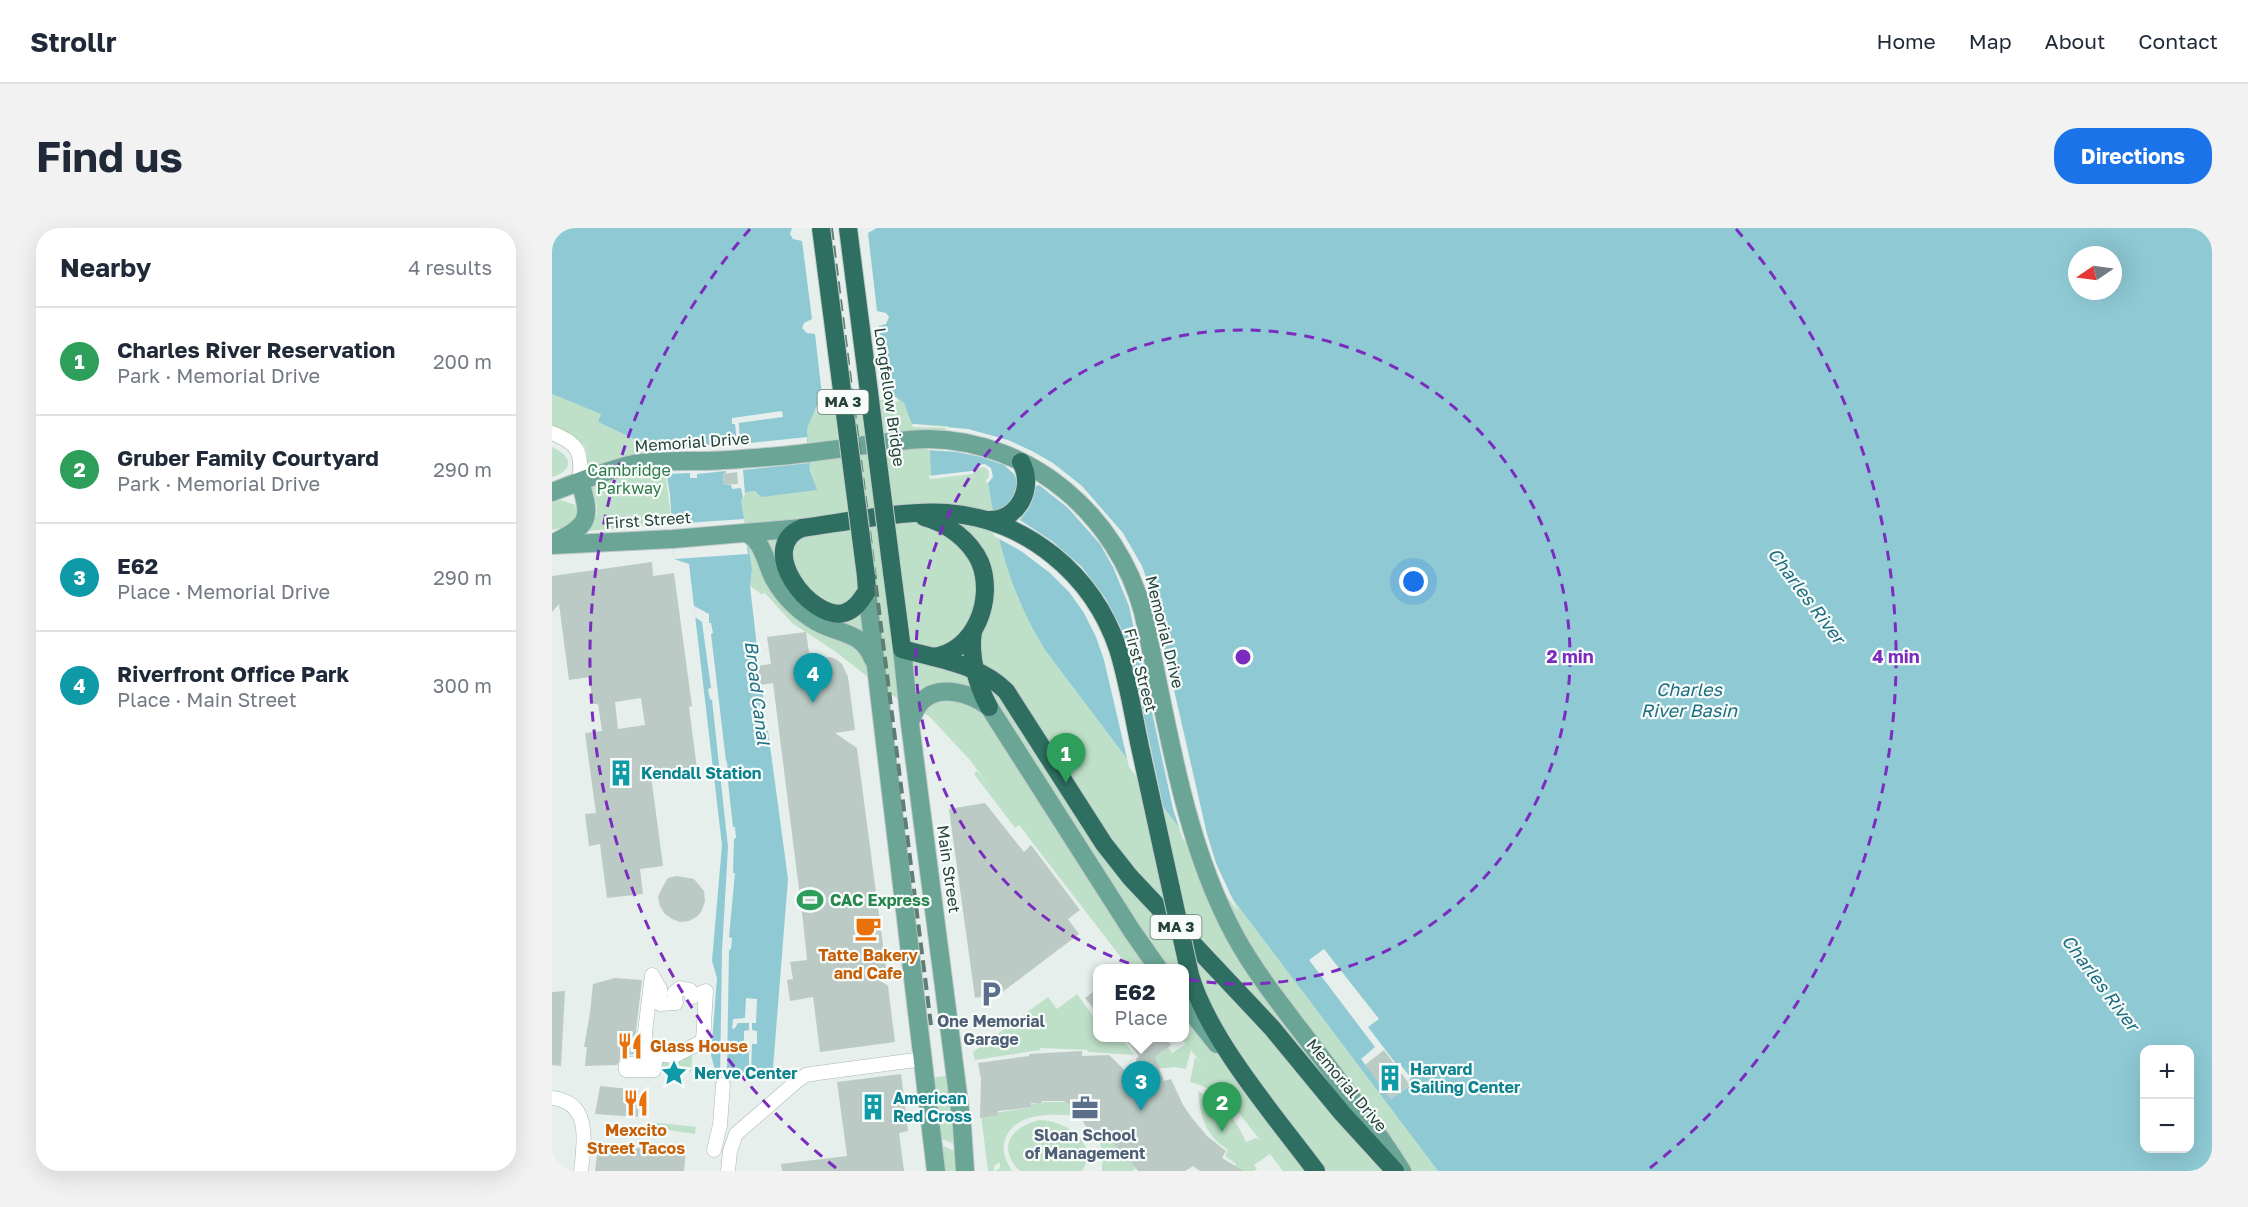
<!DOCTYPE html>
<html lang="en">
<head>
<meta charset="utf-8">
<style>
  body { margin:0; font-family:"Golos Text",sans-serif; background:#f2f2f3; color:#1f2937 }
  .controls { position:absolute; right:18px; bottom:18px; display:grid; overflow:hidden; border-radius:12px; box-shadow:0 6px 24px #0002 }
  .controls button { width:54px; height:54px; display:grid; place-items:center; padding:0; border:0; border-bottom:2px solid #e0e1e3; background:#fff; color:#1f2937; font:30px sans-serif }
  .compass { position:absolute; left:1516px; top:18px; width:54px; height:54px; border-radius:50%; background:#fff; box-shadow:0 6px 24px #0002; rotate:257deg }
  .you { position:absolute; left:862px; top:354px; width:21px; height:21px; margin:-15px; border:4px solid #fff; border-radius:50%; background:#1a73e8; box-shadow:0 0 0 9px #1a73e833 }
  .badge { display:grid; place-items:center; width:39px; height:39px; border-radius:50%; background:#1a73e8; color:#fff; font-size:20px; font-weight:700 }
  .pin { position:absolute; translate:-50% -50px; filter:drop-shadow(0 2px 3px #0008) }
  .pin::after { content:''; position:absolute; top:32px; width:21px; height:18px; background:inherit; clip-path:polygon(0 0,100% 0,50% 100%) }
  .popup { position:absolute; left:541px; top:736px; width:96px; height:78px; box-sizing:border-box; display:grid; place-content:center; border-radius:12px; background:#fff; filter:drop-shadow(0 2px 4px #0005); font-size:20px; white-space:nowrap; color:#747a83 }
  .popup b { font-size:22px; color:#1f2937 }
  .popup::after { content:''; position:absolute; left:50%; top:100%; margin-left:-12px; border:12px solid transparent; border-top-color:#fff }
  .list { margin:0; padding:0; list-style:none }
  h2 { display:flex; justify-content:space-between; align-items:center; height:78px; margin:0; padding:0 24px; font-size:26px }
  h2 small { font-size:20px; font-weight:400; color:#747a83 }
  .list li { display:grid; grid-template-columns:39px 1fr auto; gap:18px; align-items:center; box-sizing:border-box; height:108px; padding:0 24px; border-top:2px solid #e0e1e3 }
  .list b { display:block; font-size:22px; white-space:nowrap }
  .list p { margin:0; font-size:20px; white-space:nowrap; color:#747a83 }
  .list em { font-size:20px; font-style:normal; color:#747a83 }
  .map { position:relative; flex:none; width:1660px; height:943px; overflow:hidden; border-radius:24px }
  header { display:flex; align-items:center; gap:36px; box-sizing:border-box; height:84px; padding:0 30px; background:#fff; border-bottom:2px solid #e0e1e3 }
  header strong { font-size:28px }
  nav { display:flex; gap:33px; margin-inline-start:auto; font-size:21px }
  .intro { display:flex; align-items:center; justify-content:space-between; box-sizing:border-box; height:144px; padding:0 36px }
  h1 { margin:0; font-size:42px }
  .button { padding:15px 27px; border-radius:24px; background:#1a73e8; color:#fff; font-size:21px; font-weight:700 }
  main { display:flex; gap:36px; padding:0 36px }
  aside { flex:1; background:#fff; border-radius:24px; box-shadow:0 6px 24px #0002 }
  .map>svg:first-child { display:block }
</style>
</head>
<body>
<header>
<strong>Strollr</strong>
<nav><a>Home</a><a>Map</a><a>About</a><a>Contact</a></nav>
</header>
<div class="intro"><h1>Find us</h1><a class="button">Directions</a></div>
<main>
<aside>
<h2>Nearby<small>4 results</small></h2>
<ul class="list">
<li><span class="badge" style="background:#2e9e5b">1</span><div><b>Charles River Reservation</b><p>Park · Memorial Drive</p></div><em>200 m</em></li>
<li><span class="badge" style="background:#2e9e5b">2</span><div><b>Gruber Family Courtyard</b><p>Park · Memorial Drive</p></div><em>290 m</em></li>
<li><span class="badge" style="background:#0f9aa8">3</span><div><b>E62</b><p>Place · Memorial Drive</p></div><em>290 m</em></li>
<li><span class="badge" style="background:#0f9aa8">4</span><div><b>Riverfront Office Park</b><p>Place · Main Street</p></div><em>300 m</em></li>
</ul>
</aside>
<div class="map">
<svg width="1660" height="943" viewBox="0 0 1660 943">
  <rect width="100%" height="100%" fill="#e6efeb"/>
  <g fill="#bfe0c8">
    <path d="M0 166 50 186 46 194 97 218 110 219 120 296 34 303C58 280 36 265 34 242 34 234 37 226 32 218 26 208 11 204 0 200Z"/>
    <path d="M341 167 352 175 361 196 397 197 433 236 441 249 436 255C446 317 461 368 493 422L886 943H731L718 926 702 937 705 941 702 943H685L682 940 684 936 673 928 676 922C651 905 649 888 646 863 670 875 684 890 694 914L704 910 708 912C687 885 673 863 638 854L643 829 651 838 639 822 634 841 623 839 602 841 597 834 616 819 620 825 634 816 629 810H632V740H577L467 597 463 600 422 546 425 543 438 559 417 531 377 488 336 465 284 424 240 395 213 365 209 366 198 358 200 341 189 272 194 264 203 263 209 269 264 261 257 235 255 201 264 179Z"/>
    <path d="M0 219C20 228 23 242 0 249Z"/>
    <polygon points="3,270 23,277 25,287 17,298 0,302 0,271"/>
    <polygon points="525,766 545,794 546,810 569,810 582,827 536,824 535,822 488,820 488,822 423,832 421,824 496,769 505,781"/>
    <polygon points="141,818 139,844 123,838 102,847 104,826"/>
    <polygon points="399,847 403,916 387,910 379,850"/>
    <path d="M490 874H525L529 888C504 886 463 882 453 912 449 923 454 933 460 943H443L448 940V934L442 938V943H436L429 887 480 879V876H490Z"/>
    <path d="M488 892C514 893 548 915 530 943H468C444 920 459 898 488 892Z"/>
    <polygon points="98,894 144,899 143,906 97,899"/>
    <polygon points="553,911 557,916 562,913 584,940 580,943 550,943 551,926 548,914"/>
    <polygon points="390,917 406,925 407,943 390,943"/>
  </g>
  <path fill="#8ec9d4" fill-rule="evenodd" d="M0 0H1660V943H886L493 422C460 368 446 317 436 255L440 249 432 236 420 243 379 248 378 222 394 223 397 198 360 196 352 175 341 167 267 177 264 179 255 201 258 242 265 262 209 269 203 263 194 264 189 272 200 341 198 358 207 437 198 439 201 458 210 457 212 476H208L211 503H216L236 651 221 840 165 849 159 827 165 750 160 733 170 617 137 336 122 331 118 267 110 219 97 218 46 194 49 186 0 166ZM1525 27H1561V63H1525ZM1592 822H1638V920H1592Z"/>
  <g fill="#e6efeb">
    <polygon points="240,0 325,0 316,5 325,83 334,85 337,89 334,96 327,98 336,167 344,169 347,174 336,171 268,180 264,186 264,179 271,176 263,106 255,105 250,100 252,95 260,91 250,13 241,11 238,6"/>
    <polygon points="230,183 231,189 187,195 188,216 255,209 257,235 191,242 193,266 191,270 189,260 180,261 179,257 172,257 171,246 174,245 174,243 145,246 145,250 138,250 138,245 114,246 110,219 136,219 136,214 143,213 143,218 169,216 169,212 182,211 182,216 185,216 183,196 180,196 180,190"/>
    <polygon points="360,196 416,201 456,212 480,223 501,235 530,258 571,305 590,338 600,366 655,606 664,635 686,683 630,609 621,581 577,378 561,339 548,316 516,280 492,261 487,257 484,258 478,279 468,292 500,313 530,339 554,371 568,398 581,437 613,587 577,539 552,432 544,409 532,385 517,364 498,345 469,323 442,308 437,282 445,282 456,278 464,268 465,253 462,246 452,237 429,229 405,224 375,222 378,219 391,220 394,200 361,199"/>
    <polygon points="433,236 439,240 441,249 436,255 433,254 437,248 436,242 432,239 426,240 420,246 379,251 376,248 420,243 425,237"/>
    <polygon points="192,291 196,326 122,331 120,296"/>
    <polygon points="142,378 157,386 157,395 159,395 161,405 159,406 174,533 175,534 176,544 175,545 181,599 183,599 184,610 182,611 181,645 183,645 177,709 180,710 179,721 177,722 175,841 179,850 168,851 170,723 176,619 160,472 158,471 156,461 159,460 150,394 143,389"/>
    <polygon points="772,721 827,791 816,799 845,837 848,836 859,850 857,852 860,856 839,871 809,831 823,819 757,732"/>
    <polygon points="194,770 205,771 204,795 200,795 200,802 205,803 205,816 200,816 199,846 197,846 197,816 192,815 192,803 197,802 197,795 186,795 183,800 180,801 181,791 193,790"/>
  </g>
  <g fill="#bbcac4" fill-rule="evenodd">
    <polygon points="185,244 186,256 172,257 171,246"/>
    <path d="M100 334 101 348 122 345 140 478 137 479 145 541 99 548 111 638 88 641 91 666 55 670 48 616 37 618 33 586 44 585 33 505 50 503 46 476H41L37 449 17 452 7 376 0 384V348ZM89 470 93 497 66 501 63 474Z"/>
    <polygon points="254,404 258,431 277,429 284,431 290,436 296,449 303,502 283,505 305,520 334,740 314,743 336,758 343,814 268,824 261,769 238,773 235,752 241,751 238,734 255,732 251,693 221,455 201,458 198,439 219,436 215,409"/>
    <polygon points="433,575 472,624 479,617 528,682 516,691 527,706 449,765 423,770 397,581"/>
    <polygon points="125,648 142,651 152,663 153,673 150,682 146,688 137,693 128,694 120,691 113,686 108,678 106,669 110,660 116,650"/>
    <polygon points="63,750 90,752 84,803 84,826 70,828 65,837 33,838 35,819 32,819 38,785 41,756"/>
    <polygon points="546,760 546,786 533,770"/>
    <polygon points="13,763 9,838 0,837 0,764"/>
    <polygon points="573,810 614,810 619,817 603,829 612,853 619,851 631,877 640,890 655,908 674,923 670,930 692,943 648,943 641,938 633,943 586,943 571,924 568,924 561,914 559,915 552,902 540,909 524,881 512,873 490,873 489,876 479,875 480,879 446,883 446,887 428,890 429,851 426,835 477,828 477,826 530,823 530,828 557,827 592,861 584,831 587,828"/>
    <polygon points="832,822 858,857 839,871 813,837"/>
    <polygon points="349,846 356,903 347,905 352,943 230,943 229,936 295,928 285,854"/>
    <polygon points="48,858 87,862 86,889 43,886"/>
    <polygon points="46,918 134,922 132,943 43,943"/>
  </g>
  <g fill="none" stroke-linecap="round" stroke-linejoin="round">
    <g stroke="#a8b8b2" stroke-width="15">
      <g id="street">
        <path d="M0 205C29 217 29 224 28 254"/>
        <polygon points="100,747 108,761 108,776 124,775 122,765 128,760 138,762 140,769 154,763 151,813 122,828 104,826 102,842 74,842 74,836 93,835 93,804"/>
        <path d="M0 870C40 874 32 915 29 943"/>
        <polyline points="162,922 168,897 171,857"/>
        <polyline points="176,943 178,923 184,906 245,853 254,847 266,845 371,831"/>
      </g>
    </g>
    <g stroke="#c2cac8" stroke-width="20">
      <g id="primary">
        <path d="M0 264C27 254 54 242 82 236 106 232 131 233 155 233 179 232 203 230 227 228 259 225 291 220 322 216 340 214 358 211 377 211 479 213 565 287 591 384 615 491 630 609 682 706 702 743 729 777 755 811 788 854 821 897 850 943"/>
        <path d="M194 305C211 312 214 336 222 351 232 369 248 384 265 394 288 407 310 403 321 431"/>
        <path d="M0 316C37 297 40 292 28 254"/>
        <polyline points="0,317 121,311 250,300"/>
        <polyline points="315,363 384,943"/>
        <polyline points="350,421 358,496 410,898 413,943"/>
        <path d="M358 494C361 487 364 478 370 473 388 455 420 466 437 479L580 703 606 740"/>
        <polyline points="632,775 665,816"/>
      </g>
    </g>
    <g stroke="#c2cac8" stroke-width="20">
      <g id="highway">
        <path d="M372 289C395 295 418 312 428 334 443 371 423 424 381 429"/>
        <path d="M436 292C467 293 483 259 469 234"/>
        <path d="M340 344 350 421C385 431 427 436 454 463L552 616 578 649 720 800 790 885 843 943"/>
        <path d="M314 348 315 363C309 372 303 382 292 385 258 393 203 319 250 300 294 294 352 282 395 285 474 291 541 346 566 421 576 453 581 486 588 519 598 566 609 614 619 661"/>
        <path d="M421 403C417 428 425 457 437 479"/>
        <path d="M638 747C657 812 723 888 764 943"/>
      </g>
    </g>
    <use href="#street" stroke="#fff" stroke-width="14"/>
    <use href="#primary" stroke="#6aa596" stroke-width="18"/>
    <use href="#highway" stroke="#2f6f62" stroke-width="18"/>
    <polyline stroke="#5f7d75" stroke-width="4" stroke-dasharray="12 6" stroke-linecap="butt" points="279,0 379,797"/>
    <g stroke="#c2cac8" stroke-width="20" stroke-linecap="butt">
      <g id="highway-bridge">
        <polyline points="269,0 314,348"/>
        <polyline points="296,0 340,344"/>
        <polyline points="619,661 638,747"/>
      </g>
    </g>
    <use href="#highway-bridge" stroke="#2f6f62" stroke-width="18"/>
  </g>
  <g fill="none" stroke="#7b2cbf" stroke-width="3" stroke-dasharray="10 8">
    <circle cx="691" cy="429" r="327"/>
    <path d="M284 940A653 653 0 0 1 198 1M1184 1A653 653 0 0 1 1098 940"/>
  </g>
  <defs>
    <g id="building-bare" transform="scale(2.07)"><path d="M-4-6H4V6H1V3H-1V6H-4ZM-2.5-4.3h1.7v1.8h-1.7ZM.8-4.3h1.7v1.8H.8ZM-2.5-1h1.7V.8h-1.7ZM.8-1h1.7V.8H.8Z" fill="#0f9aa8" stroke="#f7fbf9" stroke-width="2.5" paint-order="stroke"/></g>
    <g id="stadium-bare" transform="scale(2.07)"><path d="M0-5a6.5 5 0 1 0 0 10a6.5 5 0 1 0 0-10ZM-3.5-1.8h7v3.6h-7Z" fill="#2e9e5b" stroke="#f7fbf9" stroke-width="2.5" paint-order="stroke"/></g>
    <g id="cafe-bare" transform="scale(2.07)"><path d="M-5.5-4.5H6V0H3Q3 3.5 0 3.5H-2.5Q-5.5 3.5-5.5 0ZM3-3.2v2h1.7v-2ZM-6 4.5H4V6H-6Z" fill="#e8710a" stroke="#f7fbf9" stroke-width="2.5" paint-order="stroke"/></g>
    <g id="parking-bare" transform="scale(2.07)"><path d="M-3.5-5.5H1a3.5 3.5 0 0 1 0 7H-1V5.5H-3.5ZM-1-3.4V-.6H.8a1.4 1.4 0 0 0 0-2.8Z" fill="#5c6f8a" stroke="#f7fbf9" stroke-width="2.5" paint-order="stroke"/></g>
    <g id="restaurant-bare" transform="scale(2.07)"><path d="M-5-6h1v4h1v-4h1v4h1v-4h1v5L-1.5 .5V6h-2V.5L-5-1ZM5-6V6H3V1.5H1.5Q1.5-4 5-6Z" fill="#e8710a" stroke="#f7fbf9" stroke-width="2.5" paint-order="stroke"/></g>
    <g id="sight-bare" transform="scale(2.07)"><path d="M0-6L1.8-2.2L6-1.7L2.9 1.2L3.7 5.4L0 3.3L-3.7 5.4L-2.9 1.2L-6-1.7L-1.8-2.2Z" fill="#0f9aa8" stroke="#f7fbf9" stroke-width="2.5" paint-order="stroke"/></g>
    <g id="office-bare" transform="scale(2.07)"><path d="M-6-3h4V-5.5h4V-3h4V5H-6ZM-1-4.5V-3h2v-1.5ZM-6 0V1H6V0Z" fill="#5c6f8a" stroke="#f7fbf9" stroke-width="2.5" paint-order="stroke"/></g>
  </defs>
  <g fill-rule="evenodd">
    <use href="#building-bare" x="69" y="545"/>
    <use href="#stadium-bare" x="258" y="672"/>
    <use href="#cafe-bare" x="316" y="700"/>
    <use href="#parking-bare" x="439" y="766"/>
    <use href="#restaurant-bare" x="78" y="818"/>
    <use href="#sight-bare" x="122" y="845"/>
    <use href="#building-bare" x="838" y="850"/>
    <use href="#restaurant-bare" x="84" y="875"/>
    <use href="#building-bare" x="321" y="879"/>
    <use href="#office-bare" x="533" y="880"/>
  </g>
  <g text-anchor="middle" stroke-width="4.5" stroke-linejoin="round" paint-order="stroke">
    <g fill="#f7fbf9" stroke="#637a73" stroke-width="1.5">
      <rect x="265.5" y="162" width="51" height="24" rx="4.5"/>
      <rect x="598.5" y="687" width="51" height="24" rx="4.5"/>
    </g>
    <g font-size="15" font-weight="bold" fill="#24423a">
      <text x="291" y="179">MA 3</text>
      <text x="624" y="704">MA 3</text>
    </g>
    <g font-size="16" fill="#24423a" stroke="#f7fbf9">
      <text transform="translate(338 169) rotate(82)" y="6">Longfellow Bridge</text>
      <text transform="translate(140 214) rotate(-4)" y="6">Memorial Drive</text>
      <text transform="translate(96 292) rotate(-4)" y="6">First Street</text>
      <text transform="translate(613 404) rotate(76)" y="6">Memorial Drive</text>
      <text transform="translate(589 442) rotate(75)" y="6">First Street</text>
      <text transform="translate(397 641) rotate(82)" y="6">Main Street</text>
      <text transform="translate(795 857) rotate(50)" y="6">Memorial Drive</text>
    </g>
    <g font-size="16" fill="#2d7a4b" stroke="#f7fbf9">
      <text x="77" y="248">Cambridge<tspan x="77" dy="18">Parkway</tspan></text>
    </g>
    <g font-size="16" font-weight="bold" fill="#0d838f" stroke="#f7fbf9" text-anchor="start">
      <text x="89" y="551">Kendall Station</text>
      <text x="858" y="847">Harvard<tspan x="858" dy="18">Sailing Center</tspan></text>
      <text x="142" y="851">Nerve Center</text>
      <text x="341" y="876">American<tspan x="341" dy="18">Red Cross</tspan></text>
    </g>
    <g font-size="16" font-weight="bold" fill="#27864d" stroke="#f7fbf9" text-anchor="start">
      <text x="278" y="678">CAC Express</text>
    </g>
    <g font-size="16" font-weight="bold" fill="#c56008" stroke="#f7fbf9">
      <text x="316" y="733">Tatte Bakery<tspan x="316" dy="18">and Cafe</tspan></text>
      <text x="98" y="824" text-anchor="start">Glass House</text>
      <text x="84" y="908">Mexcito<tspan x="84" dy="18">Street Tacos</tspan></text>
    </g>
    <g font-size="16" font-weight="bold" fill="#4e5e75" stroke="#f7fbf9">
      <text x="439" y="799">One Memorial<tspan x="439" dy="18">Garage</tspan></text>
      <text x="533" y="913">Sloan School<tspan x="533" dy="18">of Management</tspan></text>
    </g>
    <g font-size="18" font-style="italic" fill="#1c6f80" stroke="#f7fbf9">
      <text transform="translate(1254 368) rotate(53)" y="6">Charles River</text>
      <text x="1137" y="468">Charles<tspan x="1137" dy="21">River Basin</tspan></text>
      <text transform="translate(205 465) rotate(83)" y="6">Broad Canal</text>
      <text transform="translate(1548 755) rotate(53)" y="6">Charles River</text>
    </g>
  </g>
  <circle cx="691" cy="429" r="9" fill="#7b2cbf" stroke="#f7fbf9" stroke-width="3"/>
  <g font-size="18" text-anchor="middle" font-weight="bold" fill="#7b2cbf" stroke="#f7fbf9" stroke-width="4.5" stroke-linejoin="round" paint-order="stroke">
    <text x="1018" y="435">2 min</text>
    <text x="1344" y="435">4 min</text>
  </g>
</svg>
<div class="controls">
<button>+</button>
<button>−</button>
</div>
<svg class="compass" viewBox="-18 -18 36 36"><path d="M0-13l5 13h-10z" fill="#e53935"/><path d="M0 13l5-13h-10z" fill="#747a83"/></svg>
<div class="you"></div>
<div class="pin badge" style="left:514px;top:555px;background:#2e9e5b">1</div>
<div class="pin badge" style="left:670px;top:904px;background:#2e9e5b">2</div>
<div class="pin badge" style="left:589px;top:883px;background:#0f9aa8">3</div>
<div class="popup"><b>E62</b>Place</div>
<div class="pin badge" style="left:261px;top:475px;background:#0f9aa8">4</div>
</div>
</main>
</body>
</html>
